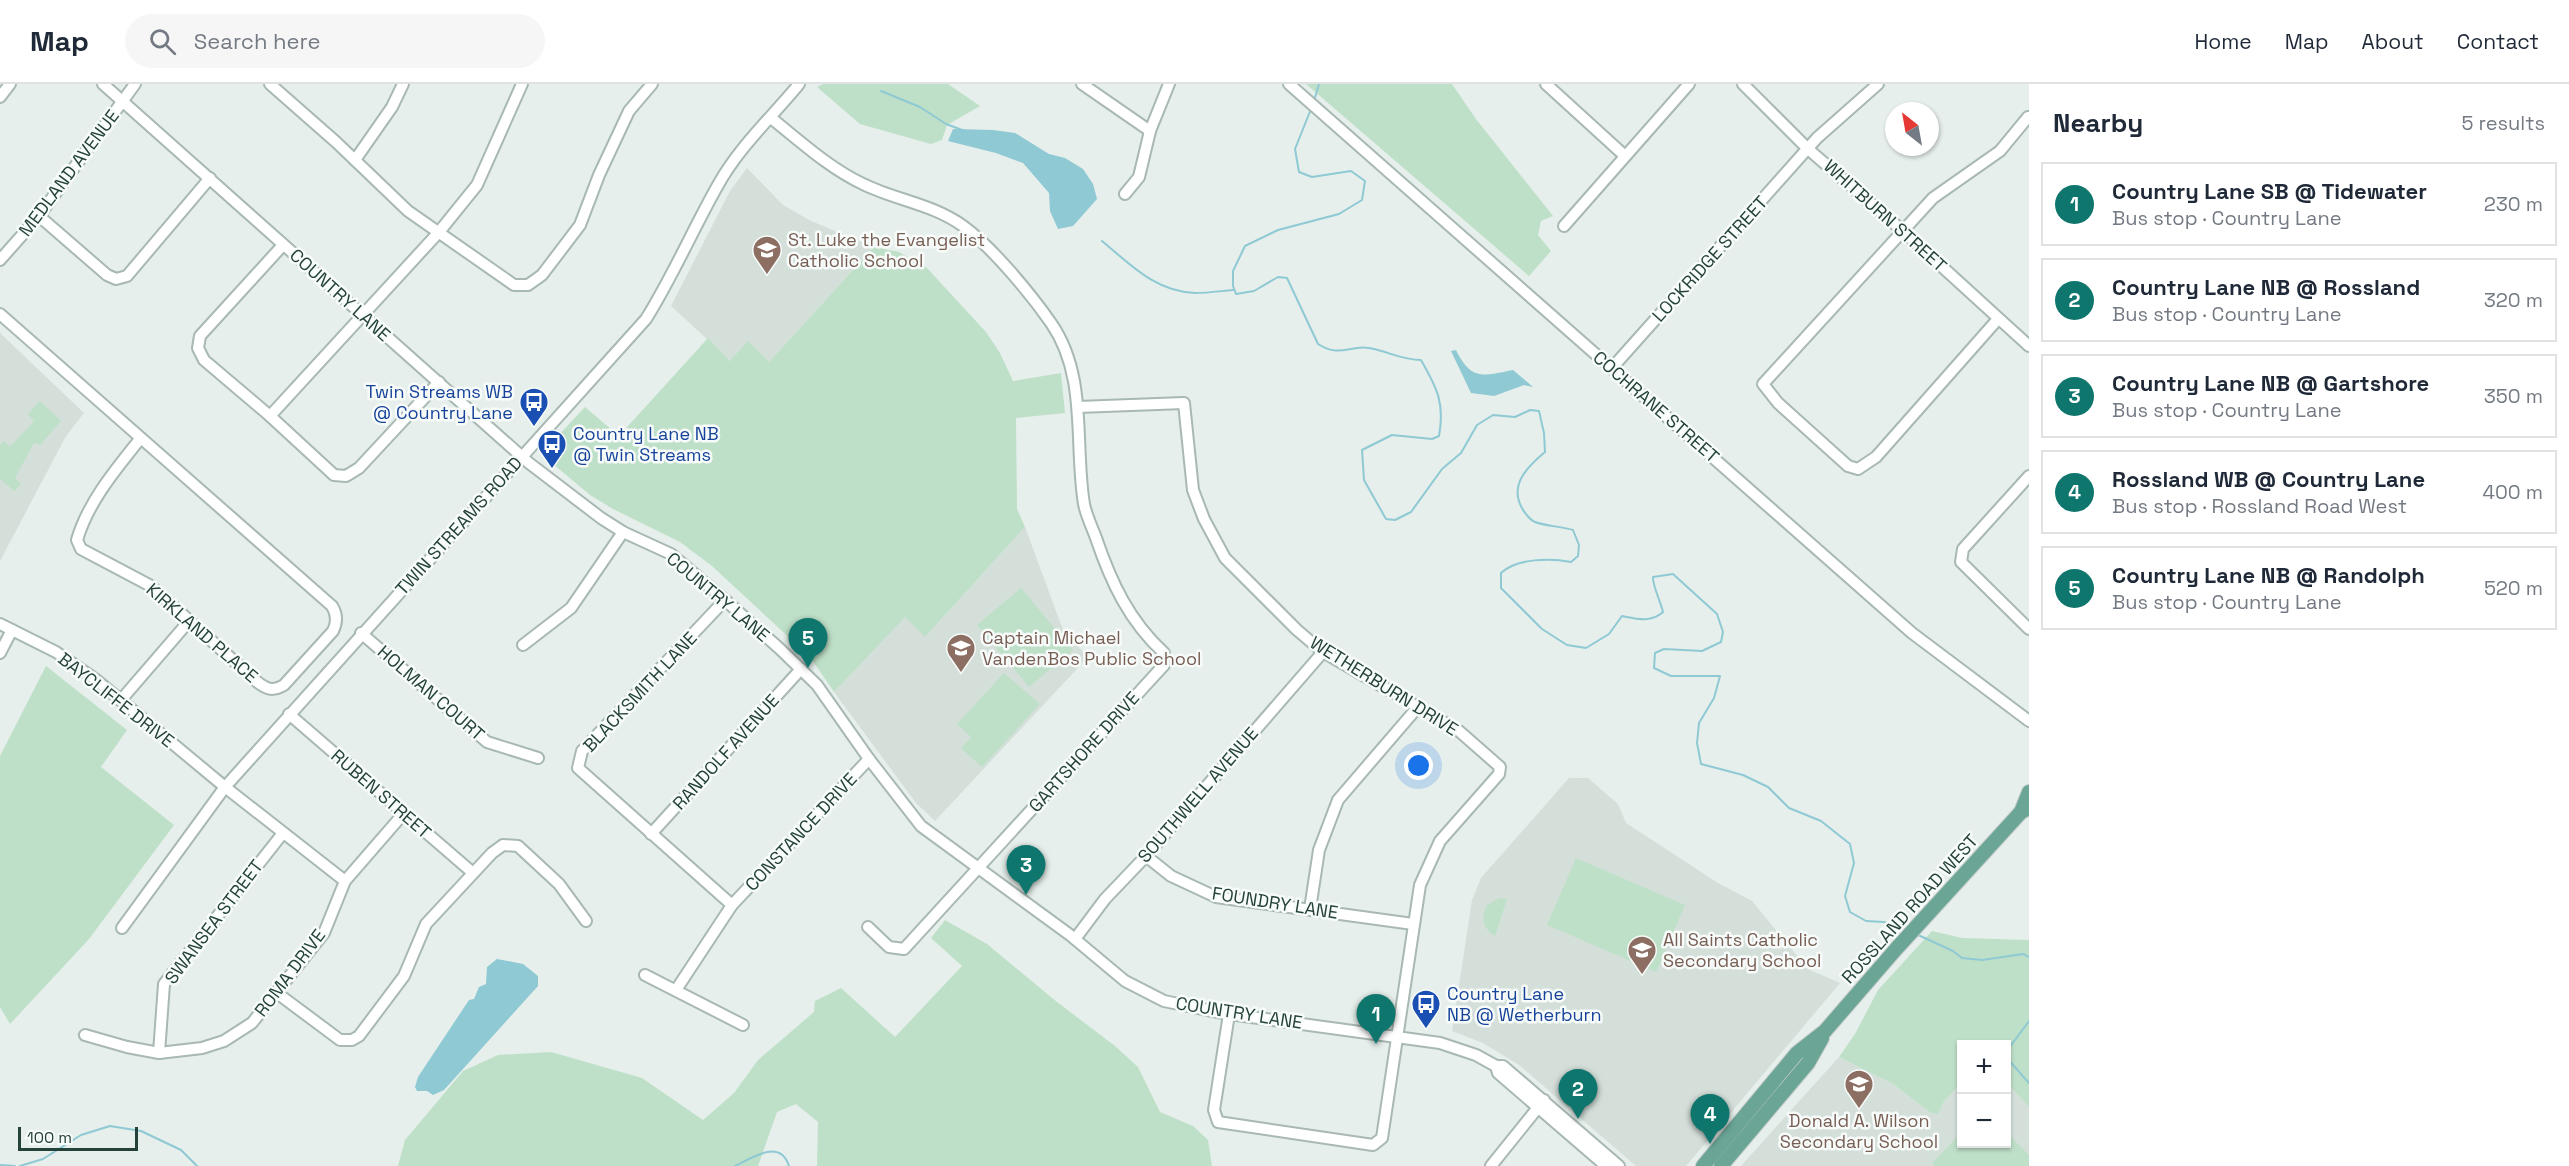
<!DOCTYPE html>
<html lang="en">
<head>
<meta charset="utf-8">
<style>
  body { margin:0; font-family:"Space Grotesk",sans-serif; background:#f6f6f7; color:#1f2937 }
  .controls { position:absolute; right:18px; bottom:18px; display:grid; overflow:hidden; border-radius:0px; box-shadow:0 2px 4px #0004 }
  .controls button { width:54px; height:54px; display:grid; place-items:center; padding:0; border:0; border-bottom:2px solid #e0e1e3; background:#fff; color:#1f2937; font:30px sans-serif }
  .compass { position:absolute; left:1885px; top:18px; width:54px; height:54px; border-radius:50%; background:#fff; box-shadow:0 2px 4px #0004; rotate:329deg }
  .scale { position:absolute; left:18px; bottom:15px; width:120px; box-sizing:border-box; padding-left:6px; border:3px solid #24423a; border-top:0; font-size:16px; line-height:21px; white-space:nowrap; color:#24423a; -webkit-text-stroke:4px #f7fbf9; paint-order:stroke }
  .you { position:absolute; left:1419px; top:682px; width:21px; height:21px; margin:-15px; border:4px solid #fff; border-radius:50%; background:#1a73e8; box-shadow:0 0 0 9px #1a73e833 }
  .badge { display:grid; place-items:center; width:39px; height:39px; border-radius:50%; background:#0f766e; color:#fff; font-size:20px; font-weight:700 }
  .pin { position:absolute; translate:-50% -50px; filter:drop-shadow(0 2px 3px #0008) }
  .pin::after { content:''; position:absolute; top:32px; width:21px; height:18px; background:inherit; clip-path:polygon(0 0,100% 0,50% 100%) }
  .list { margin:0; padding:0; list-style:none }
  h2 { display:flex; justify-content:space-between; align-items:center; height:78px; margin:0; padding:0 24px; font-size:26px }
  h2 small { font-size:20px; font-weight:400; color:#747a83 }
  .list li { display:grid; grid-template-columns:39px 1fr auto; gap:18px; align-items:center; box-sizing:border-box; height:84px; margin:0 12px 12px; padding:0 12px; border:2px solid #e0e1e3; border-radius:0px }
  .list b { display:block; font-size:22px; white-space:nowrap }
  .list p { margin:0; font-size:20px; white-space:nowrap; color:#747a83 }
  .list em { font-size:20px; font-style:normal; color:#747a83 }
  .icon { flex:none; width:33px; height:33px; fill:none; stroke:currentColor; stroke-width:2; stroke-linecap:round; stroke-linejoin:round }
  .map { position:relative; flex:none; width:2029px; height:1082px; overflow:hidden }
  header { display:flex; align-items:center; gap:36px; box-sizing:border-box; height:84px; padding:0 30px; background:#fff; border-bottom:2px solid #e0e1e3 }
  header strong { font-size:28px }
  nav { display:flex; gap:33px; margin-inline-start:auto; font-size:21px }
  .search { width:420px; height:54px; background:#f6f6f7; display:flex; align-items:center; gap:15px; box-sizing:border-box; padding:0 21px; border-radius:33px; color:#747a83; font-size:22px }
  main { display:flex }
  aside { flex:1; background:#fff }
  .map>svg:first-child { display:block }
</style>
</head>
<body>
<header>
<strong>Map</strong>
<div class="search"><svg class="icon" aria-label="search" viewBox="0 0 24 24"><circle cx="10" cy="10" r="6"/><path d="M15 15l6 6"/></svg>Search here</div>
<nav><a>Home</a><a>Map</a><a>About</a><a>Contact</a></nav>
</header>
<main>
<div class="map">
<svg width="2029" height="1082" viewBox="0 0 2029 1082">
  <rect width="100%" height="100%" fill="#e6efeb"/>
  <g fill="#d4dfda">
    <polygon points="747,84 783,121 811,137 874,163 769,278 731,277 671,222 730,107"/>
    <polygon points="0,249 84,329 66,352 0,477"/>
    <polygon points="1025,443 1063,546 1088,573 935,737 916,719 834,608 905,532 926,552"/>
    <polygon points="1569,694 1588,694 1618,720 1626,739 1718,799 1752,817 1808,885 1840,899 1686,1082 1636,1082 1519,981 1483,959 1452,947 1472,816 1481,794"/>
    <polygon points="1839,973 1893,1000 1931,1029 1938,1030 1944,1017 1961,1000 1962,1060 2006,1060 2007,999 2029,1023 2029,1082 1741,1082"/>
  </g>
  <g fill="#bfe0c8">
    <polygon points="823,0 948,0 980,22 947,41 942,56 931,60 860,40 817,3"/>
    <polygon points="1306,0 1452,0 1476,35 1553,132 1541,137 1538,151 1551,167 1529,192"/>
    <polygon points="874,163 899,168 927,184 986,248 1000,269 1013,297 1061,289 1065,329 1016,334 1017,425 1025,443 925,553 905,533 834,608 810,573 712,482 680,458 613,425 590,411 541,370 585,323 619,352 708,254 730,277 748,257 769,278"/>
    <polygon points="40,317 61,337 40,361 34,359 15,394 21,400 14,407 0,395 0,361 4,357 10,363 34,337 28,330"/>
    <polygon points="1021,504 1073,566 1029,603 977,541"/>
    <polygon points="46,582 127,646 101,683 174,741 89,855 10,940 0,923 0,672"/>
    <polygon points="1004,589 1040,620 982,683 961,664 971,653 957,640"/>
    <polygon points="1576,774 1685,821 1656,888 1547,841"/>
    <path d="M1500 814 1507 815 1495 852C1483 845 1480 834 1487 821Z"/>
    <polygon points="945,836 987,860 1057,918 1115,962 1138,983 1160,1028 1193,1042 1208,1056 1212,1082 817,1082 818,1038 796,1020 777,1028 758,1082 398,1082 405,1056 463,987 498,971 551,968 642,994 703,1036 734,1009 758,976 814,928 815,917 841,904 895,953 962,882 931,854"/>
    <polygon points="1932,847 1962,854 2029,856 2029,1023 2007,999 2006,960 1962,960 1961,1000 1944,1017 1938,1030 1931,1029 1893,1000 1839,973 1855,950 1878,906"/>
    <polygon points="1961,1049 1962,1060 2006,1060 2007,1049 2029,1071 2029,1082 1935,1082 1932,1079"/>
  </g>
  <g fill="#8ec9d4">
    <polygon points="953,45 993,46 1015,49 1049,70 1065,74 1083,85 1093,100 1097,115 1073,142 1058,145 1050,127 1049,109 1023,79 996,69 948,57"/>
    <path d="M1456 266C1471 297 1483 292 1513 286L1533 303 1524 301 1494 312 1471 309 1451 267Z"/>
    <polygon points="497,875 523,880 538,892 538,902 444,1006 433,1011 427,1007 417,1007 415,1003 418,993 469,916 474,915 479,903 486,900 487,883"/>
  </g>
  <g fill="none" stroke-linecap="round" stroke-linejoin="round">
    <g stroke="#8ec9d4" stroke-width="2">
      <polyline points="881,7 920,23 946,40 965,47"/>
      <polyline points="1314,17 1319,0"/>
      <path d="M1311 25 1295 65 1299 88 1312 93 1351 87 1365 97 1362 116 1339 130 1278 146 1245 162 1233 187V202L1236 210 1254 207 1278 193 1287 194 1318 260C1340 274 1349 261 1369 264 1387 267 1402 276 1421 276 1437 304 1445 319 1439 352L1432 355 1392 351 1362 366 1364 396 1386 435 1395 436 1411 428 1442 385 1461 369 1477 341 1493 331 1515 333 1530 326 1539 327 1544 349 1545 368C1527 383 1509 401 1522 424 1524 428 1530 436 1535 438 1541 441 1563 443 1573 446L1579 461 1578 472 1571 478C1551 474 1517 474 1501 489V504L1542 545 1567 561 1586 564 1609 550 1622 532C1637 535 1651 539 1663 528 1661 519 1652 500 1653 493L1673 490 1717 530 1723 548 1721 558 1702 567 1664 565 1655 569 1654 584 1671 592H1720L1714 614 1699 639 1697 659 1701 680 1743 691 1768 703 1789 724 1821 737 1850 760 1854 779 1845 812 1850 828 1866 837 1884 838 1905 846"/>
      <path d="M1102 157C1131 181 1156 208 1195 209 1208 209 1221 207 1233 206"/>
      <polyline points="1916,850 1953,867 1962,874 1982,876 2023,870 2029,873"/>
      <polyline points="2006,968 2029,937"/>
      <polyline points="2006,973 2029,999"/>
      <polyline points="0,1081 15,1082"/>
      <polyline points="20,1082 43,1075 81,1051 110,1042 141,1047 181,1066 197,1082"/>
      <path d="M735 1082C752 1074 780 1054 789 1082"/>
    </g>
    <g stroke="#a8b8b2" stroke-width="14">
      <g id="minor">
        <polyline points="103,0 529,379 601,434 623,448 671,470 725,516 780,565 817,601 869,675 921,742 1070,851 1125,897 1164,917 1222,929 1440,959 1476,971 1496,982 1503,982 1619,1082"/>
        <polyline points="270,0 336,58 408,127 514,201 528,201 542,191 580,141 599,91 629,27 652,0"/>
        <polyline points="1082,0 1150,47"/>
        <polyline points="1289,0 1912,549 2029,637"/>
        <polyline points="1546,0 1625,72"/>
        <polyline points="1743,0 1808,65 1904,148 2029,262"/>
        <polyline points="0,13 10,0"/>
        <path d="M771 34C800 57 829 84 863 100 895 116 933 120 963 142 992 163 1030 209 1051 239 1088 292 1074 360 1084 420 1086 431 1092 443 1096 454 1111 498 1129 537 1164 569V581L904 865 889 863 868 843"/>
        <polyline points="355,76 392,23 403,0"/>
        <polyline points="1125,110 1139,93 1150,47 1169,0"/>
        <polyline points="39,132 107,191 116,195 127,192 210,94"/>
        <polyline points="1564,142 1689,0"/>
        <polyline points="283,161 200,252 198,264 204,276 270,332 334,391 346,392 359,384 439,298"/>
        <polyline points="0,176 39,132 135,0"/>
        <path d="M0 230 332 522C337 530 337 539 333 547L284 601C272 608 266 605 256 597L151 502 81 465 77 456C88 418 116 385 140 355"/>
        <polyline points="1998,235 1876,373 1858,385 1848,382 1778,319 1763,300 1933,114 2000,67 2028,33"/>
        <polyline points="1612,284 1817,54 1878,0"/>
        <polyline points="1078,323 1184,319 1193,406 1204,435 1225,474 1297,546 1323,568 1459,647 1500,683 1499,690 1440,757 1420,801 1382,1054 1373,1061 1218,1038 1214,1026 1229,930"/>
        <polyline points="270,332 439,148 477,101 522,0"/>
        <polyline points="2029,392 1963,465 1961,478 2029,545"/>
        <polyline points="725,516 582,667 578,684 732,821 869,675"/>
        <polyline points="0,540 56,568 95,595 225,703 345,797"/>
        <polyline points="361,549 487,658 538,674"/>
        <polyline points="523,561 571,524 623,448"/>
        <polyline points="0,569 12,546"/>
        <polyline points="121,616 190,536"/>
        <polyline points="289,630 473,789"/>
        <polyline points="651,750 801,585"/>
        <polyline points="1146,772 1171,792 1216,813 1413,840"/>
        <polyline points="1310,825 1319,766 1338,716 1417,624"/>
        <path d="M122 844 225 703 646 235C673 192 693 145 718 101 739 63 772 33 799 0"/>
        <polyline points="1075,855 1105,815 1146,772 1323,568"/>
        <polyline points="645,891 743,941"/>
        <polyline points="676,906 732,821"/>
        <polyline points="277,909 340,956 352,956 359,952 404,892 426,840 492,769 503,761 518,762 559,800 586,837"/>
        <polyline points="85,951 127,963 159,969 202,964 224,957 252,939 324,849 345,797 404,729"/>
        <polyline points="159,969 164,900 283,749"/>
        <polyline points="1496,982 1498,989 1606,1082"/>
        <polyline points="1491,1082 1544,1016"/>
      </g>
    </g>
    <g stroke="#c2cac8" stroke-width="16">
      <g id="major">
        <polyline points="2021,728 2029,708"/>
        <polyline points="1703,1082 1797,969 1825,947 1896,865 2021,728 2029,724"/>
        <polyline points="1721,1082 1808,979 1822,954"/>
      </g>
    </g>
    <use href="#minor" stroke="#fff" stroke-width="10"/>
    <use href="#major" stroke="#6aa596" stroke-width="14"/>
  </g>
  <defs>
    <g id="school-pin" transform="scale(1.5)"><path d="M0 17L-7.5 6A9.5 9.5 0 1 1 7.5 6Z" fill="#8d6e63" stroke="#f7fbf9"/><path d="M0-5L7-2L0 1L-7-2ZM-4 1L0 2.5L4 1V4Q0 6-4 4Z" fill="#fff"/></g>
    <g id="bus-pin" transform="scale(1.5)"><path d="M0 17L-7.5 6A9.5 9.5 0 1 1 7.5 6Z" fill="#1a4fb4" stroke="#f7fbf9"/><path d="M-5-6H5V4H4V6H2V4H-2V6H-4V4H-5ZM-3.5-4V0h7V-4ZM-3.5 1.2v1.5H-2V1.2ZM2 1.2v1.5H3.5V1.2Z" fill="#fff"/></g>
  </defs>
  <g fill-rule="evenodd">
    <use href="#school-pin" x="767" y="166"/>
    <use href="#bus-pin" x="534" y="318"/>
    <use href="#bus-pin" x="552" y="360"/>
    <use href="#school-pin" x="961" y="564"/>
    <use href="#school-pin" x="1642" y="866"/>
    <use href="#bus-pin" x="1426" y="920"/>
    <use href="#school-pin" x="1859" y="1000"/>
  </g>
  <g text-anchor="middle" stroke-width="5" stroke-linejoin="round" paint-order="stroke">
    <g font-size="18" fill="#24423a" stroke="#f7fbf9">
      <text transform="translate(69 89) rotate(-53)" y="6">MEDLAND AVENUE</text>
      <text transform="translate(1885 132) rotate(42)" y="6">WHITBURN STREET</text>
      <text transform="translate(1710 175) rotate(-48)" y="6">LOCKRIDGE STREET</text>
      <text transform="translate(340 211) rotate(42)" y="6">COUNTRY LANE</text>
      <text transform="translate(1656 323) rotate(41)" y="6">COCHRANE STREET</text>
      <text transform="translate(459 442) rotate(-48)" y="6">TWIN STREAMS ROAD</text>
      <text transform="translate(718 513) rotate(40)" y="6">COUNTRY LANE</text>
      <text transform="translate(202 549) rotate(41)" y="6">KIRKLAND PLACE</text>
      <text transform="translate(1384 602) rotate(32)" y="6">WETHERBURN DRIVE</text>
      <text transform="translate(640 608) rotate(-47)" y="6">BLACKSMITH LANE</text>
      <text transform="translate(431 609) rotate(41)" y="6">HOLMAN COURT</text>
      <text transform="translate(116 616) rotate(38)" y="6">BAYCLIFFE DRIVE</text>
      <text transform="translate(726 668) rotate(-48)" y="6">RANDOLF AVENUE</text>
      <text transform="translate(1084 668) rotate(-48)" y="6">GARTSHORE DRIVE</text>
      <text transform="translate(381 710) rotate(41)" y="6">RUBEN STREET</text>
      <text transform="translate(1198 711) rotate(-49)" y="6">SOUTHWELL AVENUE</text>
      <text transform="translate(801 748) rotate(-47)" y="6">CONSTANCE DRIVE</text>
      <text transform="translate(1275 819) rotate(9)" y="6">FOUNDRY LANE</text>
      <text transform="translate(1910 825) rotate(-48)" y="6">ROSSLAND ROAD WEST</text>
      <text transform="translate(214 838) rotate(-53)" y="6">SWANSEA STREET</text>
      <text transform="translate(290 889) rotate(-53)" y="6">ROMA DRIVE</text>
      <text transform="translate(1239 929) rotate(9)" y="6">COUNTRY LANE</text>
    </g>
    <g font-size="18" fill="#785e54" stroke="#f7fbf9" text-anchor="start">
      <text x="788" y="162">St. Luke the Evangelist<tspan x="788" dy="21">Catholic School</tspan></text>
      <text x="982" y="560">Captain Michael<tspan x="982" dy="21">VandenBos Public School</tspan></text>
      <text x="1663" y="862">All Saints Catholic<tspan x="1663" dy="21">Secondary School</tspan></text>
      <text x="1859" y="1043" text-anchor="middle">Donald A. Wilson<tspan x="1859" dy="21">Secondary School</tspan></text>
    </g>
    <g font-size="18" fill="#164399" stroke="#f7fbf9" text-anchor="start">
      <text x="513" y="314" text-anchor="end">Twin Streams WB<tspan x="513" dy="21">@ Country Lane</tspan></text>
      <text x="573" y="356">Country Lane NB<tspan x="573" dy="21">@ Twin Streams</tspan></text>
      <text x="1447" y="916">Country Lane<tspan x="1447" dy="21">NB @ Wetherburn</tspan></text>
    </g>
  </g>
</svg>
<div class="controls">
<button>+</button>
<button>−</button>
</div>
<svg class="compass" viewBox="-18 -18 36 36"><path d="M0-13l5 13h-10z" fill="#e53935"/><path d="M0 13l5-13h-10z" fill="#747a83"/></svg>
<div class="scale">100 m</div>
<div class="you"></div>
<div class="pin badge" style="left:1376px;top:960px">1</div>
<div class="pin badge" style="left:1578px;top:1035px">2</div>
<div class="pin badge" style="left:1026px;top:811px">3</div>
<div class="pin badge" style="left:1710px;top:1060px">4</div>
<div class="pin badge" style="left:808px;top:584px">5</div>
</div>
<aside>
<h2>Nearby<small>5 results</small></h2>
<ul class="list">
<li><span class="badge">1</span><div><b>Country Lane SB @ Tidewater</b><p>Bus stop · Country Lane</p></div><em>230 m</em></li>
<li><span class="badge">2</span><div><b>Country Lane NB @ Rossland</b><p>Bus stop · Country Lane</p></div><em>320 m</em></li>
<li><span class="badge">3</span><div><b>Country Lane NB @ Gartshore</b><p>Bus stop · Country Lane</p></div><em>350 m</em></li>
<li><span class="badge">4</span><div><b>Rossland WB @ Country Lane</b><p>Bus stop · Rossland Road West</p></div><em>400 m</em></li>
<li><span class="badge">5</span><div><b>Country Lane NB @ Randolph</b><p>Bus stop · Country Lane</p></div><em>520 m</em></li>
</ul>
</aside>
</main>
</body>
</html>
